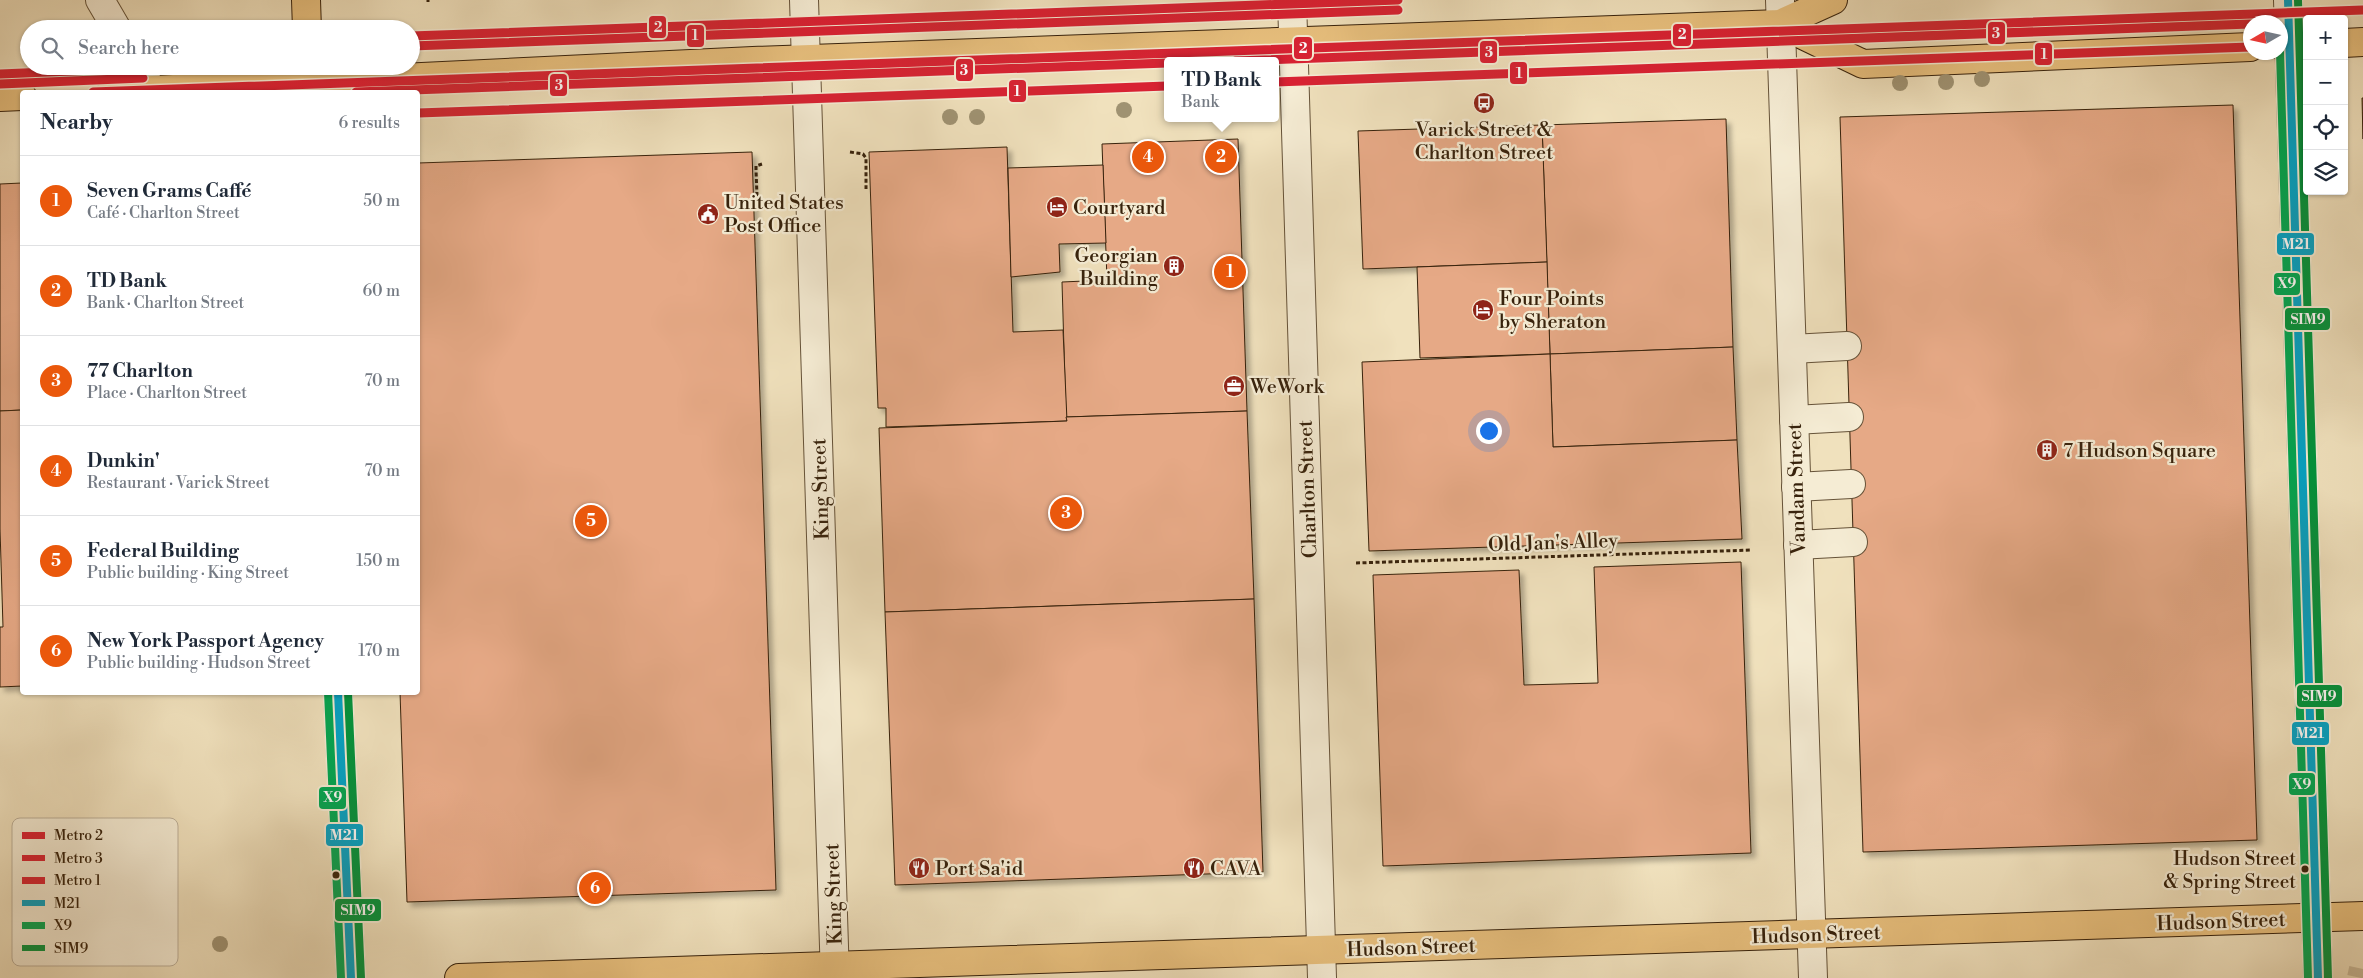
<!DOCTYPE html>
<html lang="en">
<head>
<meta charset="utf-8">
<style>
  body { margin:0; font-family:"Libre Bodoni",serif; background:#f6f6f7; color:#1f2937 }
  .controls { position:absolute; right:15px; top:15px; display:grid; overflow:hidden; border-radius:5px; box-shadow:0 1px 4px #0004 }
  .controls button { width:45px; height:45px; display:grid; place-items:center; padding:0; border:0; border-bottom:1px solid #e0e1e3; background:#fff; color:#1f2937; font:25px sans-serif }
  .compass { position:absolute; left:2243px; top:15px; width:45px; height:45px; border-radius:50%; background:#fff; box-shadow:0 1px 4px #0004; rotate:261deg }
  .you { position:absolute; left:1488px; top:430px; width:18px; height:18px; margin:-12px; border:4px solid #fff; border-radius:50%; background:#1a73e8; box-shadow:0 0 0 8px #1a73e833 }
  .badge { display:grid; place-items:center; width:32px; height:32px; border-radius:50%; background:#ea580c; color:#fff; font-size:16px; font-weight:700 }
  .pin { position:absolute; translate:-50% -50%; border:2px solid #fff; box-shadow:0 1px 5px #0006 }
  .popup { position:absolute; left:1164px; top:57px; width:115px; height:65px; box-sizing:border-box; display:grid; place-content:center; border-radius:5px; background:#fff; filter:drop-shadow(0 1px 4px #0005); font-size:16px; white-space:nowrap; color:#747a83 }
  .popup b { font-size:19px; color:#1f2937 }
  .popup::after { content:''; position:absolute; left:50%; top:100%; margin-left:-10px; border:10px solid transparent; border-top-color:#fff }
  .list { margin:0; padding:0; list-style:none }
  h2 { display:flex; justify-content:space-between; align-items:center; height:65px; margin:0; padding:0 20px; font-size:21px }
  h2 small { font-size:16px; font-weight:400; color:#747a83 }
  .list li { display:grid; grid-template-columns:32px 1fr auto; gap:15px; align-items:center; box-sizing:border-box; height:90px; padding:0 20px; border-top:1px solid #e0e1e3 }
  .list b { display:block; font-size:19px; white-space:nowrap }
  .list p { margin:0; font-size:16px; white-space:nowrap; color:#747a83 }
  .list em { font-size:16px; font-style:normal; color:#747a83 }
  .icon { flex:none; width:28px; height:28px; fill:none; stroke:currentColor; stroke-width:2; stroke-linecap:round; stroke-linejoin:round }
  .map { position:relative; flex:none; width:2363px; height:978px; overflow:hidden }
  .search { position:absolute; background:#fff; box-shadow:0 1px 4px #0004; left:20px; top:20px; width:400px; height:55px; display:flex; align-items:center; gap:12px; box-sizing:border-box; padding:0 18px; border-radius:28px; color:#747a83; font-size:19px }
  .panel { position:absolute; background:#fff; box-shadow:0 1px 4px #0004; left:20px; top:90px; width:400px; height:605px; border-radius:5px }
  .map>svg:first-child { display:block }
</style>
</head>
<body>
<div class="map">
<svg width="2363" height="978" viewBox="0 0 2363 978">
  <defs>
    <filter id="shadow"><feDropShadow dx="4.5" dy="4.5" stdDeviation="2.5" flood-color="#0004"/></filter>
  </defs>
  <rect width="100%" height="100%" fill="#f0e1bd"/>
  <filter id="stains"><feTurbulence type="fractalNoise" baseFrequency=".004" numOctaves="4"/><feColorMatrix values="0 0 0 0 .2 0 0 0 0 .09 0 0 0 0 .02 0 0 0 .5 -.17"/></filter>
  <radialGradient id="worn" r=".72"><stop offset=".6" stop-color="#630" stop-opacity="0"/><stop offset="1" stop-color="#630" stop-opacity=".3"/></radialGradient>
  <g fill="#e6a986" stroke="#37220c" filter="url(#shadow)">
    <polygon points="2362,98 2363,98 2363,139"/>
    <polygon points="2233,105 2257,840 1863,852 1840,117"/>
    <polygon points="1726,119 1733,347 1550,354 1542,125"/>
    <polygon points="1542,125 1547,262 1363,269 1358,131"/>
    <polygon points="1238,139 1247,411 1066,417 1062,282 1107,280 1102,144"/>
    <polygon points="1007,147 1013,332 1063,330 1067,421 886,427 886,408 878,408 869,152"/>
    <polygon points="752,152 776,890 407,902 400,692 418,692 418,163"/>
    <polygon points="1103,165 1106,243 1059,244 1060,272 1011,277 1008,168"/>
    <polygon points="22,183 22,410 0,411 0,184"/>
    <polygon points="1547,262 1550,354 1420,358 1417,267"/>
    <polygon points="1733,347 1737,440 1553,447 1550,354"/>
    <polygon points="1550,354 1553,447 1737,440 1742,539 1369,551 1362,362"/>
    <polygon points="22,410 22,686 0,687 0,627 3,627 0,529 0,411"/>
    <polygon points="1247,411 1254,599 885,612 879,428 1067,421 1066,417"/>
    <polygon points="1741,562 1751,853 1383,866 1373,575 1519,570 1524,685 1598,683 1594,567"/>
    <polygon points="1254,599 1263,872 895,885 885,612"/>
  </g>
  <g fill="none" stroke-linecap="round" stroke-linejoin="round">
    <polyline stroke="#cbbb9a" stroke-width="28" stroke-dasharray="28 14" stroke-linecap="butt" points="2361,978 2363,969"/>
    <g stroke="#655238" stroke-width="30">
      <g id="minor">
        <polyline points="100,0 117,29"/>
        <polyline points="804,0 835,978"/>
        <polyline points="1292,0 1322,978"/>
        <polyline points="1780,0 1813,978"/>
        <polyline points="2288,0 2318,978"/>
        <polyline points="139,66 152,91"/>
        <polyline points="1792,349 1847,346"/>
        <polyline points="1794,420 1849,417"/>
        <polyline points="1796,487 1851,484"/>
        <polyline points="1798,545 1853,542"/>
        <polyline points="338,692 351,978"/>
      </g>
    </g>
    <g stroke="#37220c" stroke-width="30">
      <g id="major">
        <polyline points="306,0 307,29"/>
        <polyline points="1780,24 1863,64 2250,47"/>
        <polyline points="2344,43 2363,42"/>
        <polyline points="2280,45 2307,44"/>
        <polyline points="111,92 753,61 1780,24 1833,0"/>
        <polyline points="0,97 22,96"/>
        <polyline points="459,978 2363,916"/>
      </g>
    </g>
    <g stroke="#37220c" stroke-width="3" stroke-dasharray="4 2.5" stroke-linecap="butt">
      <polyline points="428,0 428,2"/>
      <polyline points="850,152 863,154 866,158 866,189"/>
      <polyline points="757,196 756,170 756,166 762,164"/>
      <polyline points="1356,563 1752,550"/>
    </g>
    <use href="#minor" stroke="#f5ecd4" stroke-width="28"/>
    <use href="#major" stroke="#e8c07e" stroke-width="28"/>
    <g stroke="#f5ecd4" stroke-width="11">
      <g id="bus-1">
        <polyline points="2288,0 2318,978"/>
        <polyline points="338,692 351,978"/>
      </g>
    </g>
    <g stroke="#f5ecd4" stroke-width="11">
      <g id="bus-2">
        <polyline points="2280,52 2308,978"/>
        <polyline points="328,692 341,978"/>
      </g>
    </g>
    <g stroke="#f5ecd4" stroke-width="11">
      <g id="bus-3">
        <polyline points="2298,0 2328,978"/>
        <polyline points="348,692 361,978"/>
      </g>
    </g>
    <use href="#bus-1" stroke="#03a2c4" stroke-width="8"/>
    <use href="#bus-2" stroke="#00a651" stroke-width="8"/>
    <use href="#bus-3" stroke="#00933c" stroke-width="8"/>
    <g stroke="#f5ecd4" stroke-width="12">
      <g id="metro-1">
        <polyline points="411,36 1398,0"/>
        <polyline points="0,74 143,68"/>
        <polyline points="93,92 2363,10"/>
      </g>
    </g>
    <g stroke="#f5ecd4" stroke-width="12">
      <g id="metro-2">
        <polyline points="1235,61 2250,24"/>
        <polyline points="0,84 143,78"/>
        <polyline points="356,92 1167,63"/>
      </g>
    </g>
    <g stroke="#f5ecd4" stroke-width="12">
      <g id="metro-3">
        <polyline points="411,46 1398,10"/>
        <polyline points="1275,82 2250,47"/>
        <polyline points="418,113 1167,86"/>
      </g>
    </g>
    <use href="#metro-1" stroke="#d82233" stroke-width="9"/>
    <use href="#metro-2" stroke="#d82233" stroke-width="9"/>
    <use href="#metro-3" stroke="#d82233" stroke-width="9"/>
  </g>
  <g fill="#9f9272">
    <circle cx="1982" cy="79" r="8"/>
    <circle cx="1946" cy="82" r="8"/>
    <circle cx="1900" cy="83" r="8"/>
    <circle cx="1124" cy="110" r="8"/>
    <circle cx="950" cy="117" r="8"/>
    <circle cx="977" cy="117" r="8"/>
    <circle cx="220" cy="944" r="8"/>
    <circle cx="50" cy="947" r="8"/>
  </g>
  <defs>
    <g id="bus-disc" transform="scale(1.125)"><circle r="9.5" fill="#8f2418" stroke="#f5ecd4"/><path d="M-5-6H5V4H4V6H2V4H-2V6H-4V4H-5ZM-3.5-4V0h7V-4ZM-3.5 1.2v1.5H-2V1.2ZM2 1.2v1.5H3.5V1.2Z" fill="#fff"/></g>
    <g id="hotel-disc" transform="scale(1.125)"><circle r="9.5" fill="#8f2418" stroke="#f5ecd4"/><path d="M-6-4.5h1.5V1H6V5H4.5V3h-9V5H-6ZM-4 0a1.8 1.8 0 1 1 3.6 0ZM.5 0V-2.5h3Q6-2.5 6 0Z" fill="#fff"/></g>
    <g id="civic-disc" transform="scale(1.125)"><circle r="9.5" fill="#8f2418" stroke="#f5ecd4"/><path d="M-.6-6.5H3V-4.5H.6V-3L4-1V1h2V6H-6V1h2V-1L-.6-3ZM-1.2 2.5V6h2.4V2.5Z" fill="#fff"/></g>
    <g id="building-disc" transform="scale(1.125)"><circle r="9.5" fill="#8f2418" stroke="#f5ecd4"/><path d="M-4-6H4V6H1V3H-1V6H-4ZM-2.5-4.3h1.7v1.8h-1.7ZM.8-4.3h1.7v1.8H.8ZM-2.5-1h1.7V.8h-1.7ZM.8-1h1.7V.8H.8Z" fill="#fff"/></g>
    <g id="office-disc" transform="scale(1.125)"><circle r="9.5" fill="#8f2418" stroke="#f5ecd4"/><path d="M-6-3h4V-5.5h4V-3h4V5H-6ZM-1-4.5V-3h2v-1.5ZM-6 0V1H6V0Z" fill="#fff"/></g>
    <g id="restaurant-disc" transform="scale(1.125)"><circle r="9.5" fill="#8f2418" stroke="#f5ecd4"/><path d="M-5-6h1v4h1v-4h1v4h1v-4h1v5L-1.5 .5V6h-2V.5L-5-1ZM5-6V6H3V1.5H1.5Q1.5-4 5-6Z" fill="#fff"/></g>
  </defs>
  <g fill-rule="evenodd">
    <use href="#bus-disc" x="1484" y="103"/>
    <use href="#hotel-disc" x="1057" y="207"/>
    <use href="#civic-disc" x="708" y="214"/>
    <use href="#building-disc" x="1174" y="266"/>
    <use href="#hotel-disc" x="1483" y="310"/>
    <use href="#office-disc" x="1234" y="386"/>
    <use href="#building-disc" x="2047" y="450"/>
    <use href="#restaurant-disc" x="919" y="868"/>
    <use href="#restaurant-disc" x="1194" y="868"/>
  </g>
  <g fill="#37220c" stroke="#f5ecd4" stroke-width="2">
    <circle cx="2305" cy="869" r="4.5"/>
    <circle cx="336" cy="875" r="4.5"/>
  </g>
  <g text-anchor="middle" stroke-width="4.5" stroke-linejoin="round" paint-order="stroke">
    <g font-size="19" fill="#37220c" stroke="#f5ecd4" text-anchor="end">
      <text x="2296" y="865">Hudson Street<tspan x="2296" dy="23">&amp; Spring Street</tspan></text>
    </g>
    <g font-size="20" fill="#37220c" stroke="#f5ecd4" text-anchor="start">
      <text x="1484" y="136" text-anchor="middle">Varick Street &amp;<tspan x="1484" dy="23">Charlton Street</tspan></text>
      <text x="724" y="209">United States<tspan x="724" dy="23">Post Office</tspan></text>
      <text x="1073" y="214">Courtyard</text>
      <text x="1158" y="262" text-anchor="end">Georgian<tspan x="1158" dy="23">Building</tspan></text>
      <text x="1499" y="305">Four Points<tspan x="1499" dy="23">by Sheraton</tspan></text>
      <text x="1250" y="393">WeWork</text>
      <text x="2063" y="457">7 Hudson Square</text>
      <text x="935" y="875">Port Sa'id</text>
      <text x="1210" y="875">CAVA</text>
    </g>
    <g font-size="20" fill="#37220c" stroke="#f5ecd4">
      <text transform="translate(820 489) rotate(-92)" y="7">King Street</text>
      <text transform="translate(1307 489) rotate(-92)" y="7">Charlton Street</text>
      <text transform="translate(1796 489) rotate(-92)" y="7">Vandam Street</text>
      <text transform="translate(1553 542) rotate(-2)" y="7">Old Jan's Alley</text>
      <text transform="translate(833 894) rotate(-92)" y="7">King Street</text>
      <text transform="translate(2221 921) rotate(-2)" y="7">Hudson Street</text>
      <text transform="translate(1816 934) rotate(-2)" y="7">Hudson Street</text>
      <text transform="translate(1411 947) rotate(-2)" y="7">Hudson Street</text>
    </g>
  </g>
  <rect x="12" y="818" width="166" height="148" rx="8" fill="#f5ecd4" stroke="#bcaf98" stroke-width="1"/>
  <rect x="22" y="832" width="23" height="7" fill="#d82233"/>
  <rect x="22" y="855" width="23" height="6" fill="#d82233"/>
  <rect x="22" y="877" width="23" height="7" fill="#d82233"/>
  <rect x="22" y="900" width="23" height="6" fill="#03a2c4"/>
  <rect x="22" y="922" width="23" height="7" fill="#00a651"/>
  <rect x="22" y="945" width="23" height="6" fill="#00933c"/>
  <g font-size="14" fill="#37220c">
    <text x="54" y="840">Metro 2</text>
    <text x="54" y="863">Metro 3</text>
    <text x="54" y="885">Metro 1</text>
    <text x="54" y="908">M21</text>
    <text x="54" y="930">X9</text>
    <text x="54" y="953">SIM9</text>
  </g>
  <g stroke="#f5ecd4" stroke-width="2">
    <rect x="648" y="15" width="19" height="24" rx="5" fill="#d82233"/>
    <rect x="1987" y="21" width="19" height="24" rx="5" fill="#d82233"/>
    <rect x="1672" y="23" width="20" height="24" rx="5" fill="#d82233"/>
    <rect x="686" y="24" width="19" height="24" rx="5" fill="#d82233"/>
    <rect x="1293" y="36" width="20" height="24" rx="5" fill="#d82233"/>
    <rect x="1479" y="40" width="19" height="24" rx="5" fill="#d82233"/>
    <rect x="2034" y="42" width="19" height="24" rx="5" fill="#d82233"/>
    <rect x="955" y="58" width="19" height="24" rx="5" fill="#d82233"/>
    <rect x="1509" y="61" width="19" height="24" rx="5" fill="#d82233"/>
    <rect x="549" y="73" width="19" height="24" rx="5" fill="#d82233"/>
    <rect x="1008" y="79" width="19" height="24" rx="5" fill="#d82233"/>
    <rect x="2276" y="232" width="39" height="24" rx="5" fill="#03a2c4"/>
    <rect x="2273" y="272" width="28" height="24" rx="5" fill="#00a651"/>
    <rect x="2284" y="307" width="47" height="24" rx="5" fill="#00933c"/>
    <rect x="2296" y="684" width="47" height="24" rx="5" fill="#00933c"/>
    <rect x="2291" y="721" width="39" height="25" rx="5" fill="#03a2c4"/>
    <rect x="2288" y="772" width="28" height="24" rx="5" fill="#00a651"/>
    <rect x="318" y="786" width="29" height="24" rx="5" fill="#00a651"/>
    <rect x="325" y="823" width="39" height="24" rx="5" fill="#03a2c4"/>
    <rect x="334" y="898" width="48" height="24" rx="5" fill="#00933c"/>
  </g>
  <g font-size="14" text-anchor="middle" font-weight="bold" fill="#fff">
    <text x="658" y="32">2</text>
    <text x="1996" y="38">3</text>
    <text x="1682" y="39">2</text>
    <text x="695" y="40">1</text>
    <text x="1303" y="53">2</text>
    <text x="1489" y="57">3</text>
    <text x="2044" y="59">1</text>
    <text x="964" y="75">3</text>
    <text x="1519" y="78">1</text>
    <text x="559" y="90">3</text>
    <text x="1017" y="96">1</text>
    <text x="2296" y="249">M21</text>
    <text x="2287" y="288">X9</text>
    <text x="2308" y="324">SIM9</text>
    <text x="2319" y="701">SIM9</text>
    <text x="2310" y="738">M21</text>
    <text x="2302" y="789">X9</text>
    <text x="333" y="802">X9</text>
    <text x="344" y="840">M21</text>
    <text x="358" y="915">SIM9</text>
  </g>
  <rect width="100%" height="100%" filter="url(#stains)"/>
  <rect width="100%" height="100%" fill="url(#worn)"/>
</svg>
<div class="controls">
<button>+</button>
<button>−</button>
<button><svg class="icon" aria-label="locate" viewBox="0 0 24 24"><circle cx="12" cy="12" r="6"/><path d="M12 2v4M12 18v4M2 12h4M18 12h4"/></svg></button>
<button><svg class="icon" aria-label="layers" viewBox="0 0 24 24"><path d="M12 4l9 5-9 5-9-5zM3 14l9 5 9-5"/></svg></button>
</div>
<svg class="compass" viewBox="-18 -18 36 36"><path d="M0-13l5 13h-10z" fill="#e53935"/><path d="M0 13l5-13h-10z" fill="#747a83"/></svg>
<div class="you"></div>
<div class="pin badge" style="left:1230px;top:272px">1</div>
<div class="pin badge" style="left:1221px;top:157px">2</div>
<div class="popup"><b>TD Bank</b>Bank</div>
<div class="pin badge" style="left:1066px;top:513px">3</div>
<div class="pin badge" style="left:1148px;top:157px">4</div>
<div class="pin badge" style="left:591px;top:521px">5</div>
<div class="pin badge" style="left:595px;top:888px">6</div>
<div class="search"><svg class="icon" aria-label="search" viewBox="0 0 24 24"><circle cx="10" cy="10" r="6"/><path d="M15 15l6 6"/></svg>Search here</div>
<section class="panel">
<h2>Nearby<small>6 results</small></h2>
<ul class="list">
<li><span class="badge">1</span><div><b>Seven Grams Caffé</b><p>Café · Charlton Street</p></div><em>50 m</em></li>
<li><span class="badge">2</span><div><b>TD Bank</b><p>Bank · Charlton Street</p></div><em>60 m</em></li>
<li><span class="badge">3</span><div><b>77 Charlton</b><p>Place · Charlton Street</p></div><em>70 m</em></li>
<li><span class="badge">4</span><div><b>Dunkin'</b><p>Restaurant · Varick Street</p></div><em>70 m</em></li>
<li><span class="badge">5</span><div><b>Federal Building</b><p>Public building · King Street</p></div><em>150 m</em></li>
<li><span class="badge">6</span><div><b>New York Passport Agency</b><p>Public building · Hudson Street</p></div><em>170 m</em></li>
</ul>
</section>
</div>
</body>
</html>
